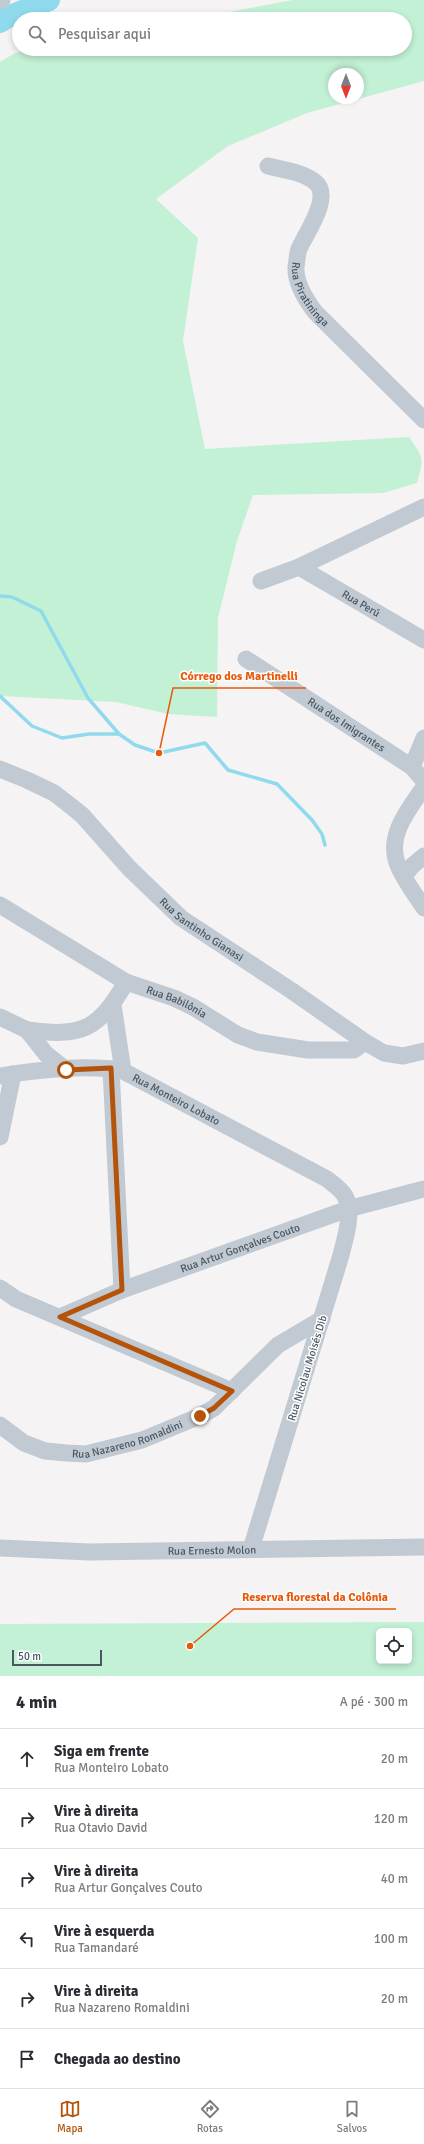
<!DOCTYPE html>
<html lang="pt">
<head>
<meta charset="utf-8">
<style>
  body { margin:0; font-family:Signika,sans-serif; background:#f7f7f7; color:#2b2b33 }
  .controls { position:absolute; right:12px; bottom:12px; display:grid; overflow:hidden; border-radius:6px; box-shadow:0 2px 6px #0003 }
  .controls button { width:36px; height:36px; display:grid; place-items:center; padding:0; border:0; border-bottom:1px solid #e1e1e2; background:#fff; color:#2b2b33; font:20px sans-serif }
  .compass { position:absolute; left:328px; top:68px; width:36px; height:36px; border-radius:50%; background:#fff; box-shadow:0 2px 6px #0003; rotate:180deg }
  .scale { position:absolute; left:12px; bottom:10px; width:90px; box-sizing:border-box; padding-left:4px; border:2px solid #4a5661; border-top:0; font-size:11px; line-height:14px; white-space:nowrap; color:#4a5661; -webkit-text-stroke:3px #fff; paint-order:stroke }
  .stop { position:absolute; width:12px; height:12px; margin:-9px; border:3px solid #b45309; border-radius:50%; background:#fff }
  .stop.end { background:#b45309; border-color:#fff; box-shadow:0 1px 4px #0008 }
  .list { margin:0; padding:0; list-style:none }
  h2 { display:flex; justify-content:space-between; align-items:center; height:52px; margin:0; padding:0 16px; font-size:17px }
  h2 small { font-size:13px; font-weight:400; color:#7c7c81 }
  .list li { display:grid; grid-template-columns:26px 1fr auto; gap:12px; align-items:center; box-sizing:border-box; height:60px; padding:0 16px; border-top:1px solid #e1e1e2 }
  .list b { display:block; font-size:15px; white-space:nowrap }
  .list p { margin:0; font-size:13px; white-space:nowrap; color:#7c7c81 }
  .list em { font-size:13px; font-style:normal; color:#7c7c81 }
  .icon { flex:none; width:22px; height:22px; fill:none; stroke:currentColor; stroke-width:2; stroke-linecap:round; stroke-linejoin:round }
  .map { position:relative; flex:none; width:424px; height:1676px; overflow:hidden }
  .search { position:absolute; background:#fff; box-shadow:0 2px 6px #0003; left:12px; right:12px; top:12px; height:44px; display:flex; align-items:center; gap:10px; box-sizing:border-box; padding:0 14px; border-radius:22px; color:#7c7c81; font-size:15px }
  .sheet { height:412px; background:#fff }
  nav { display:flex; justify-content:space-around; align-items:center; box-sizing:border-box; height:56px; border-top:1px solid #e1e1e2; background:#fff; font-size:11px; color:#7c7c81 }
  nav a { display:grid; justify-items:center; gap:2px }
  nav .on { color:#b45309 }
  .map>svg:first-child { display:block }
</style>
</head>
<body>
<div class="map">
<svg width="424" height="1676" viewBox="0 0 424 1676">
  <rect width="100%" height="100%" fill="#f5f3f3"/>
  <g fill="#c3f1d5" fill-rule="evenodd">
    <path d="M293 0H424V81L307 113 228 146 156 199 198 238 183 341 205 449 409 437C424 459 424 457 417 483L383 493 253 495 237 541 218 618 217 717 168 714 116 702 0 696V62L15 53 34 49H405V19H192ZM334 74H358V98H334Z"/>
    <path d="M424 1622V1676H0V1624ZM379 1631H409V1661H379Z"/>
  </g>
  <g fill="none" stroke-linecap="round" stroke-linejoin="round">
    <g stroke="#90daee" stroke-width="3.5">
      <polyline points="0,596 12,597 41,611 88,698 119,734"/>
      <polyline points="0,696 32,726 62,738 89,734 119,734 135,745 159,753 205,743 228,770 277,784 312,820 322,834 325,845"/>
    </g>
    <polyline stroke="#90daee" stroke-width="22" points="0,22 8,17 49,0"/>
    <g stroke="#c1cad2" stroke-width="17">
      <polyline points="0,1 2,0"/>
      <path id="s1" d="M268 166C283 170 303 172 315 182 333 196 306 233 299 249 297 254 297 261 296 267 295 283 306 300 315 312L424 420"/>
      <path id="s2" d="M299 567 424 640"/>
      <polyline points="261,581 299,567 424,507"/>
      <path id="s3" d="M246 659 412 767 424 781"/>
      <polyline points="412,767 424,738"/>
      <path id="s4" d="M0 769 27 780 54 793 67 803 82 815 129 868 181 918 292 991 365 1042 384 1053 403 1056 424 1051"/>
      <path d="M424 787C409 809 387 835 397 863 403 879 415 894 424 908"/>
      <polyline points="404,876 412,866 424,856"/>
      <path id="s5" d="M0 905 126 982 174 998 193 1007 238 1035 257 1042 308 1050H354L365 1042"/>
      <polyline points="113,1005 123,1071"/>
      <polyline points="0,1017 27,1030 46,1054 66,1070"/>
      <path d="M27 1030C81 1037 98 1031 126 982"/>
      <polyline points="111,1069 122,1290"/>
      <path id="s6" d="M0 1076C35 1070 88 1064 123 1071L327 1179C333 1184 341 1189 345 1196 354 1213 345 1238 341 1255L251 1549"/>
      <polyline points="0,1137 13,1074"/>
      <polyline points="0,1288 16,1299 232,1391"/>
      <path id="s7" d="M60 1317 122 1290 348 1209 424 1189"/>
      <path id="s8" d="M0 1425 24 1443 45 1451 67 1453 86 1454 142 1440 200 1416 214 1408 278 1345 322 1319"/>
      <path id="s9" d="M0 1548 89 1552 424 1547"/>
    </g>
  </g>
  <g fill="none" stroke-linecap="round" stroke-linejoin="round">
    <polyline stroke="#b45309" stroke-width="5" points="66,1070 111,1068 122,1290 60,1317 232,1391 214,1408 200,1416"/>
  </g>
  <g text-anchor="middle" stroke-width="3" stroke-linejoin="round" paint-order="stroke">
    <g font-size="11" fill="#4a5661" stroke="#fff">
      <text dy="4" stroke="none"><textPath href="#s1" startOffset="173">Rua Piratininga</textPath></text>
      <text dy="4" stroke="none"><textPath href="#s2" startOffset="72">Rua Perú</textPath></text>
      <text dy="4" stroke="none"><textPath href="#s3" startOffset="120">Rua dos Imigrantes</textPath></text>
      <text dy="4" stroke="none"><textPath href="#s4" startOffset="261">Rua Santinho Gianasi</textPath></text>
      <text dy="4" stroke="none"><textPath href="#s5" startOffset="202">Rua Babilônia</textPath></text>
      <text dy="4" stroke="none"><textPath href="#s6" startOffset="184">Rua Monteiro Lobato</textPath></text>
      <text dy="4" stroke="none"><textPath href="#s7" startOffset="193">Rua Artur Gonçalves Couto</textPath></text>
      <text transform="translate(307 1368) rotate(-73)" y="4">Rua Nicolau Moisés Dib</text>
      <text dy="4" stroke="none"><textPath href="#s8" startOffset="137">Rua Nazareno Romaldini</textPath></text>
      <text dy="4" stroke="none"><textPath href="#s9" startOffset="212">Rua Ernesto Molon</textPath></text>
    </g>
  </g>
  <path fill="none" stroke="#e8590c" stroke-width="1.5" d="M159 753L173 688H306M190 1646L234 1609H396"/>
  <g fill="#e8590c" stroke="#fff" stroke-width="1.5">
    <circle cx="159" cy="753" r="4"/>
    <circle cx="190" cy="1646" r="4"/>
  </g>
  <g font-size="12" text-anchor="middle" font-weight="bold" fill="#e8590c" stroke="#fff" stroke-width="3" stroke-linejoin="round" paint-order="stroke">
    <text x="239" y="680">Córrego dos Martinelli</text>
    <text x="315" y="1601">Reserva florestal da Colônia</text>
  </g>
</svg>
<div class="controls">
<button><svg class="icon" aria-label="locate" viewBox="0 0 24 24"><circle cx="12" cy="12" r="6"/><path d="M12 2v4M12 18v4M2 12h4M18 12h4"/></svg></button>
</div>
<svg class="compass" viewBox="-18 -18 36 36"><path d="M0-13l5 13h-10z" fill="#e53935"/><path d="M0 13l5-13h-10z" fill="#7c7c81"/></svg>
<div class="scale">50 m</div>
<div class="stop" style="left:66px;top:1070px"></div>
<div class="stop end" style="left:200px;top:1416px"></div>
<div class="search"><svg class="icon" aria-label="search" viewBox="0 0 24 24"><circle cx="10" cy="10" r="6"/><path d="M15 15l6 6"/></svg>Pesquisar aqui</div>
</div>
<section class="sheet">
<h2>4 min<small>A pé · 300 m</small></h2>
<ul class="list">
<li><svg class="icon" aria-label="ahead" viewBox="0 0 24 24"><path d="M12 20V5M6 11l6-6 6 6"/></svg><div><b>Siga em frente</b><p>Rua Monteiro Lobato</p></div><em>20 m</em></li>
<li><svg class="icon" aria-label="right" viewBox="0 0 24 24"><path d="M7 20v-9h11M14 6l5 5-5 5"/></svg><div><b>Vire à direita</b><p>Rua Otavio David</p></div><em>120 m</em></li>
<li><svg class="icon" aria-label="right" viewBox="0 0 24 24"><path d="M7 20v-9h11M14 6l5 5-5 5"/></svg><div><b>Vire à direita</b><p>Rua Artur Gonçalves Couto</p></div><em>40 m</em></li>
<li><svg class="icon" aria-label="left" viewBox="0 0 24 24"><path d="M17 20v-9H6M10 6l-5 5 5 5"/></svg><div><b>Vire à esquerda</b><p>Rua Tamandaré</p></div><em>100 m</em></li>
<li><svg class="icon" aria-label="right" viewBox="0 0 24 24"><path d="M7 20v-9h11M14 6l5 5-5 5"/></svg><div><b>Vire à direita</b><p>Rua Nazareno Romaldini</p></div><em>20 m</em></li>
<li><svg class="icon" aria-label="arrive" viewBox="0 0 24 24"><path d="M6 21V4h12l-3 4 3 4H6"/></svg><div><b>Chegada ao destino</b></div></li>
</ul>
</section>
<nav>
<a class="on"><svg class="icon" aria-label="map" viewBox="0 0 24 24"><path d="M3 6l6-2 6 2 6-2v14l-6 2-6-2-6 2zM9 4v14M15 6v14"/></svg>Mapa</a>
<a><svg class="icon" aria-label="directions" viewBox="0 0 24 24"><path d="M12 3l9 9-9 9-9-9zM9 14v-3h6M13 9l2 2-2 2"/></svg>Rotas</a>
<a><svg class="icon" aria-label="saved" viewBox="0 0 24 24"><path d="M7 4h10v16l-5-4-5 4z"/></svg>Salvos</a>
</nav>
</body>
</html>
